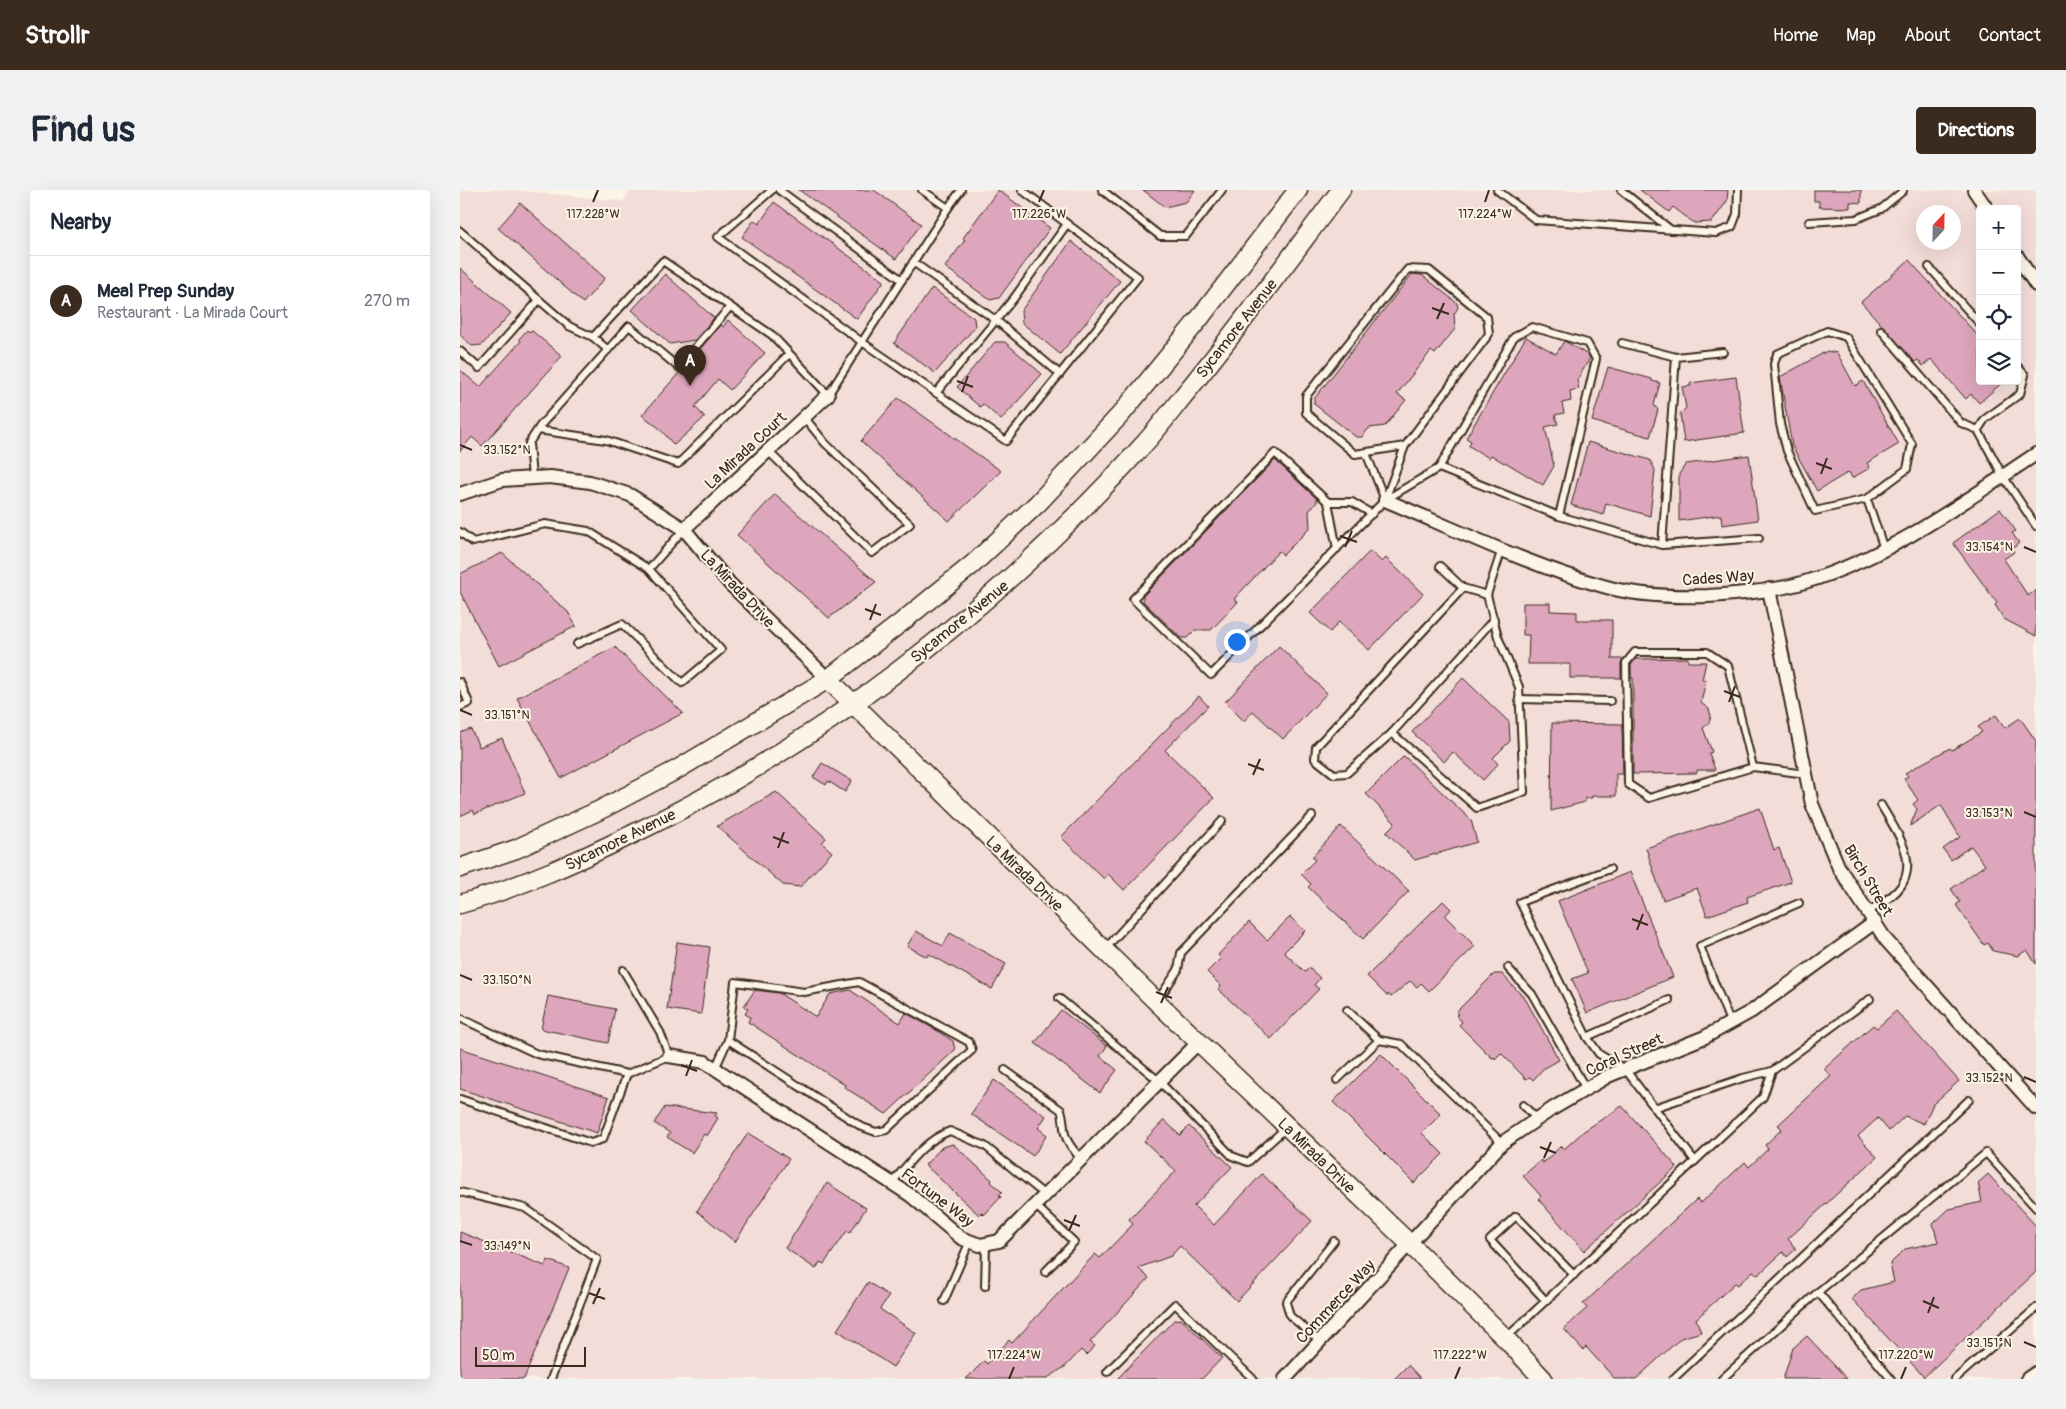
<!DOCTYPE html>
<html lang="en">
<head>
<meta charset="utf-8">
<style>
  body { margin:0; font-family:Pangolin,sans-serif; background:#f2f2f3; color:#1f2937 }
  .controls { position:absolute; right:15px; top:15px; display:grid; overflow:hidden; border-radius:5px; box-shadow:0 5px 20px #0002 }
  .controls button { width:45px; height:45px; display:grid; place-items:center; padding:0; border:0; border-bottom:1px solid #e0e1e3; background:#fff; color:#1f2937; font:25px sans-serif }
  .compass { position:absolute; left:1456px; top:15px; width:45px; height:45px; border-radius:50%; background:#fff; box-shadow:0 5px 20px #0002; rotate:22deg }
  .scale { position:absolute; left:15px; bottom:12px; width:111px; box-sizing:border-box; padding-left:5px; border:2px solid #3b2a1e; border-top:0; font-size:14px; line-height:18px; white-space:nowrap; color:#3b2a1e; -webkit-text-stroke:4px #fcf5e5; paint-order:stroke }
  .you { position:absolute; left:776px; top:451px; width:18px; height:18px; margin:-12px; border:4px solid #fff; border-radius:50%; background:#1a73e8; box-shadow:0 0 0 8px #1a73e833 }
  .badge { display:grid; place-items:center; width:32px; height:32px; border-radius:50%; background:#3b2a1e; color:#fff; font-size:16px; font-weight:700 }
  .pin { position:absolute; translate:-50% -41px; filter:drop-shadow(0 1px 2px #0008) }
  .pin::after { content:''; position:absolute; top:26px; width:18px; height:15px; background:inherit; clip-path:polygon(0 0,100% 0,50% 100%) }
  .list { margin:0; padding:0; list-style:none }
  h2 { display:flex; justify-content:space-between; align-items:center; height:65px; margin:0; padding:0 20px; font-size:21px }
  h2 small { font-size:16px; font-weight:400; color:#747a83 }
  .list li { display:grid; grid-template-columns:32px 1fr auto; gap:15px; align-items:center; box-sizing:border-box; height:90px; padding:0 20px; border-top:1px solid #e0e1e3 }
  .list b { display:block; font-size:19px; white-space:nowrap }
  .list p { margin:0; font-size:16px; white-space:nowrap; color:#747a83 }
  .list em { font-size:16px; font-style:normal; color:#747a83 }
  .icon { flex:none; width:28px; height:28px; fill:none; stroke:currentColor; stroke-width:2; stroke-linecap:round; stroke-linejoin:round }
  .map { position:relative; flex:none; width:1576px; height:1189px; overflow:hidden; border-radius:5px }
  header { display:flex; align-items:center; gap:30px; box-sizing:border-box; height:70px; padding:0 25px; background:#3b2a1e; color:#fff }
  header strong { font-size:24px }
  nav { display:flex; gap:28px; margin-inline-start:auto; font-size:18px }
  .intro { display:flex; align-items:center; justify-content:space-between; box-sizing:border-box; height:120px; padding:0 30px }
  h1 { margin:0; font-size:35px }
  .button { padding:12px 22px; border-radius:5px; background:#3b2a1e; color:#fff; font-size:18px; font-weight:700 }
  main { display:flex; gap:30px; padding:0 30px }
  aside { flex:1; background:#fff; border-radius:5px; box-shadow:0 5px 20px #0002 }
  .map>svg:first-child { display:block }
</style>
</head>
<body>
<header>
<strong>Strollr</strong>
<nav><a>Home</a><a>Map</a><a>About</a><a>Contact</a></nav>
</header>
<div class="intro"><h1>Find us</h1><a class="button">Directions</a></div>
<main>
<aside>
<h2>Nearby<small></small></h2>
<ul class="list">
<li><span class="badge">A</span><div><b>Meal Prep Sunday</b><p>Restaurant · La Mirada Court</p></div><em>270 m</em></li>
</ul>
</aside>
<div class="map">
<svg width="1576" height="1189" viewBox="0 0 1576 1189">
  <rect width="100%" height="100%" fill="#fcf5e5"/>
  <filter id="ink" filterUnits="userSpaceOnUse"><feTurbulence type="fractalNoise" baseFrequency=".02" numOctaves="2"/><feDisplacementMap in="SourceGraphic" scale="10" xChannelSelector="R" yChannelSelector="G"/><feConvolveMatrix kernelMatrix="1 2 1 2 8 2 1 2 1" color-interpolation-filters="sRGB"/></filter>
  <g filter="url(#ink)">
    <path fill="#f3ddd9" fill-rule="evenodd" d="M0 0H53L163 11 171 0H1576V1189H0ZM1520 19H1557V191H1520ZM1464 22H1494V52H1464Z"/>
    <g fill="#dda6bc" stroke="#3b2a1e">
      <polygon points="339,0 414,0 461,34 436,69"/>
      <polygon points="538,0 590,38 539,108 530,110 485,77 505,50 503,48"/>
      <polygon points="683,0 735,0 726,12 705,17"/>
      <polygon points="1180,0 1268,0 1267,11 1252,32 1234,33 1213,17 1209,22"/>
      <polygon points="1354,0 1401,0 1401,13 1390,12 1390,18 1359,17 1359,11 1354,11"/>
      <polygon points="314,12 424,91 397,129 282,47 294,30 299,34"/>
      <polygon points="60,13 145,88 123,113 38,38"/>
      <polygon points="611,51 660,91 600,164 562,133 561,121"/>
      <polygon points="1449,70 1520,148 1520,191 1544,191 1519,213 1511,204 1506,209 1471,169 1463,176 1458,170 1455,172 1401,112"/>
      <polygon points="0,78 51,123 22,155 12,156 0,145"/>
      <polygon points="205,84 254,128 235,150 210,154 172,120"/>
      <polygon points="952,84 962,85 997,113 998,118 994,124 995,139 975,164 971,161 937,204 946,210 925,236 909,238 902,247 896,247 854,214 854,209"/>
      <polygon points="472,98 514,128 515,137 475,183 434,153"/>
      <polygon points="268,130 305,163 270,200 258,189 235,217 245,227 214,255 199,238 182,225 261,135 263,137"/>
      <polygon points="67,140 69,142 71,140 102,166 22,256 12,247 0,261 0,180 20,197 61,151 59,149"/>
      <polygon points="1066,147 1096,164 1104,151 1108,153 1128,165 1130,168 1117,190 1119,199 1110,201 1111,211 1102,213 1104,223 1095,225 1098,234 1085,237 1094,276 1083,295 1045,272 1044,273 1031,265 1029,268 1009,256 1011,251 1006,248"/>
      <polygon points="535,152 545,152 582,184 541,230 523,214 520,217 497,197"/>
      <polygon points="1367,161 1377,163 1395,196 1403,191 1439,254 1407,273 1410,278 1392,288 1389,282 1357,301 1332,256 1320,187"/>
      <polygon points="1148,177 1192,189 1192,191 1200,193 1194,215 1198,220 1190,247 1132,231"/>
      <polygon points="1276,187 1284,243 1224,252 1220,224 1226,218 1222,197 1231,196 1230,193"/>
      <polygon points="438,208 541,281 489,331 401,251"/>
      <polygon points="1128,252 1190,270 1195,280 1190,326 1146,313 1143,325 1111,315"/>
      <polygon points="1289,265 1298,330 1262,335 1261,325 1219,331 1219,284 1226,274"/>
      <polygon points="815,270 857,309 857,312 849,321 850,338 823,365 819,361 774,409 778,412 751,440 735,440 727,448 721,448 683,411 683,406"/>
      <polygon points="315,304 416,392 369,428 277,345"/>
      <polygon points="1540,319 1556,341 1552,343 1559,353 1552,359 1554,362 1544,369 1568,406 1576,400 1576,446 1544,429 1535,415 1537,413 1493,353"/>
      <polygon points="910,361 922,372 926,368 963,404 909,460 879,432 870,442 850,423"/>
      <polygon points="42,363 108,422 116,436 39,476 0,402 0,384"/>
      <polygon points="1063,413 1090,413 1090,421 1117,422 1117,430 1152,430 1152,469 1163,469 1161,473 1161,488 1110,488 1110,474 1068,474 1069,445 1063,445"/>
      <polygon points="819,456 867,503 823,549 793,521 784,531 765,512"/>
      <polygon points="155,457 223,523 101,588 57,508"/>
      <polygon points="1228,468 1228,472 1246,472 1242,490 1246,490 1241,513 1249,519 1251,526 1249,533 1243,538 1252,562 1249,563 1255,580 1237,580 1237,583 1173,584 1173,488 1171,488 1171,475 1176,469"/>
      <polygon points="1003,488 1049,532 1050,551 1033,568 1038,574 1023,590 993,562 984,572 952,542"/>
      <polygon points="739,506 748,516 705,560 754,608 664,700 648,684 644,689 601,647"/>
      <polygon points="1536,525 1545,538 1560,528 1576,551 1576,774 1567,760 1558,766 1533,761 1528,753 1524,755 1496,715 1500,712 1491,699 1525,675 1511,656 1491,670 1483,659 1500,647 1481,615 1450,636 1457,619 1453,614 1458,610 1444,589 1448,586 1445,583 1490,558 1492,560 1522,542 1518,537"/>
      <polygon points="1092,533 1162,534 1163,584 1156,584 1156,606 1132,606 1132,608 1125,608 1125,612 1091,621"/>
      <polygon points="11,539 19,557 42,548 65,603 15,624 13,620 0,626 0,543"/>
      <polygon points="944,566 1011,630 1017,652 955,670 926,642 935,633 906,604"/>
      <polygon points="362,573 392,591 385,602 368,591 366,595 353,587"/>
      <polygon points="316,602 366,648 362,653 372,662 340,697 323,695 257,636"/>
      <polygon points="1300,618 1314,660 1319,658 1331,692 1287,707 1288,712 1247,726 1237,698 1203,710 1186,658"/>
      <polygon points="881,636 949,701 903,749 848,697 851,694 841,684 855,670 852,667"/>
      <polygon points="1170,682 1213,787 1127,823 1112,789 1128,783 1098,711"/>
      <polygon points="983,711 991,719 985,726 1015,756 969,801 961,793 957,797 950,791 931,807 928,804 927,806 907,786"/>
      <polygon points="830,727 845,741 824,762 845,782 849,778 860,788 854,795 859,799 811,849 758,799 761,796 747,782 761,768 758,765 789,732 807,750"/>
      <polygon points="456,741 483,756 490,743 546,774 532,799 469,764 467,767 447,756"/>
      <polygon points="217,752 250,757 241,824 207,819"/>
      <polygon points="1034,784 1042,784 1066,810 1099,870 1083,879 1073,890 1070,887 1066,889 1041,863 1035,869 1034,867 1032,868 999,835 1002,832 996,825 998,824 996,822"/>
      <polygon points="295,800 319,803 356,827 370,804 390,800 440,833 446,823 476,840 493,851 495,860 426,924 384,897 385,895 288,832 290,827 285,824 288,819 284,816"/>
      <polygon points="88,806 155,819 148,853 81,839"/>
      <polygon points="601,820 647,856 640,866 657,880 640,903 575,853"/>
      <polygon points="1436,821 1499,891 1473,914 1464,934 1445,926 1429,941 1418,928 1398,946 1417,967 1328,1049 1336,1059 1327,1067 1323,1062 1298,1085 1293,1081 1278,1095 1275,1093 1236,1129 1241,1142 1221,1148 1176,1189 1155,1189 1126,1157 1123,1160 1104,1139 1127,1118 1123,1114 1237,1009 1241,1013 1285,972 1289,977 1308,959 1305,955 1322,939 1318,935 1371,886 1364,879 1413,835 1417,838"/>
      <polygon points="0,858 149,907 137,943 0,899"/>
      <polygon points="921,864 981,924 962,943 983,964 954,993 873,912"/>
      <polygon points="534,890 586,926 578,938 587,945 573,966 511,924"/>
      <polygon points="1162,916 1217,977 1124,1061 1078,1009 1081,1006 1063,986 1081,970 1083,973 1101,956 1104,959 1124,941"/>
      <polygon points="205,917 257,923 255,926 258,928 247,946 244,944 232,963 207,947 210,943 194,933"/>
      <polygon points="704,930 720,945 729,936 772,977 734,1016 754,1035 802,984 852,1031 777,1111 720,1056 711,1066 678,1078 689,1088 630,1152 635,1156 626,1165 621,1160 606,1176 586,1189 506,1189 524,1171 527,1174 549,1150 552,1153 635,1064 640,1068 673,1034 669,1029 716,981 684,951"/>
      <polygon points="288,943 329,969 275,1052 237,1021"/>
      <polygon points="493,954 532,990 531,992 542,1002 539,1005 541,1007 524,1025 521,1022 519,1025 465,975 482,957"/>
      <polygon points="1528,984 1576,1036 1576,1082 1464,1187 1392,1109 1401,1100 1434,1092 1430,1074 1445,1059 1478,1052 1473,1034 1489,1019 1522,1012 1518,993"/>
      <polygon points="367,993 406,1018 390,1043 387,1041 364,1074 360,1072 356,1079 325,1058"/>
      <polygon points="0,1042 85,1076 88,1070 109,1078 64,1189 0,1189"/>
      <polygon points="408,1092 429,1106 420,1119 456,1143 433,1177 377,1140"/>
      <polygon points="721,1129 762,1168 742,1189 657,1189 714,1130"/>
      <polygon points="1347,1146 1387,1189 1323,1189 1333,1158"/>
      <polygon points="948,1175 961,1189 934,1189"/>
    </g>
    <g fill="none" stroke-linecap="round" stroke-linejoin="round">
      <g stroke="#3b2a1e" stroke-width="10">
        <g id="lane">
          <polyline points="312,0 258,47 402,152 546,251 678,87 562,0"/>
          <polyline points="319,0 442,90"/>
          <polyline points="642,0 700,46 726,46 762,0"/>
          <polyline points="1037,0 1076,30 1256,43 1272,37 1277,24 1278,0"/>
          <polyline points="1161,0 1211,40"/>
          <polyline points="488,18 501,0"/>
          <polyline points="1349,32 1396,29 1421,19 1443,1"/>
          <polyline points="0,41 109,136 133,147 203,71 312,145 368,205 488,18 462,0"/>
          <polyline points="453,72 537,131 600,184"/>
          <polyline points="1469,77 1520,134"/>
          <polyline points="1421,140 1501,233 1518,240 1543,286 1576,336"/>
          <polyline points="133,147 148,160"/>
          <polyline points="1162,153 1216,167"/>
          <polyline points="0,161 19,178 79,110"/>
          <polyline points="476,203 554,108 607,34"/>
          <polyline points="78,240 146,250 218,274 329,164"/>
          <polyline points="1518,240 1525,229 1560,204 1565,185 1557,176"/>
          <polyline points="308,261 412,363 450,334 365,253 344,227"/>
          <polyline points="906,263 925,310"/>
          <polyline points="979,278 1054,147 1072,137 1127,153 1136,169 1099,326"/>
          <polyline points="72,288 69,253 80,236 169,136 218,177 270,117"/>
          <polyline points="1407,309 1355,321 1327,261 1320,234 1314,174 1317,164 1367,141 1386,147 1452,254 1447,279 1407,309 1424,359"/>
          <polyline points="925,310 945,256 1029,144 1027,127 969,80 948,79 846,206 846,223 895,264 945,256"/>
          <polyline points="868,312 892,312 912,324"/>
          <polyline points="0,342 13,352 85,334 128,341 189,379 261,460 222,493 162,434 117,454"/>
          <polyline points="1202,355 1299,348"/>
          <polyline points="877,359 868,312 815,263 673,409 751,485 925,310 979,278 1099,326 1202,355 1216,167 1263,162"/>
          <polyline points="980,376 1003,398"/>
          <polyline points="189,379 224,339"/>
          <polyline points="1027,405 1003,398 856,557 855,569 874,584 887,583 932,543 1017,618 1064,602 1059,497 1038,447 1027,405 1042,359"/>
          <polyline points="0,492 9,513 0,517"/>
          <polyline points="1059,509 1150,511"/>
          <polyline points="932,543 1034,429"/>
          <polyline points="1293,577 1268,476 1247,462 1175,462 1166,473 1168,594 1189,608 1293,577 1346,584"/>
          <path d="M1408 722C1419 714 1434 707 1441 696 1459 669 1434 638 1421 615"/>
          <polyline points="645,759 762,631"/>
          <polyline points="1048,778 1072,804 1126,899"/>
          <polyline points="599,808 699,891 772,966 788,972 827,937"/>
          <polyline points="698,810 718,780 721,763 852,626"/>
          <polyline points="887,820 919,850"/>
          <polyline points="0,828 77,864 167,884 209,866 200,842 163,780"/>
          <polyline points="1270,832 1240,756 1339,713"/>
          <polyline points="1127,847 1060,712 1150,679"/>
          <polyline points="255,879 268,850 275,792 344,802 399,792 509,852 512,860 426,940 416,942 402,937 268,850"/>
          <path d="M545 880 601 920C604 928 603 936 605 944 607 954 615 961 621 969"/>
          <polyline points="1312,881 1410,809"/>
          <polyline points="877,890 919,850 941,854 1042,953"/>
          <polyline points="0,909 131,953 143,949 167,884"/>
          <polyline points="1063,915 1077,929"/>
          <polyline points="1194,918 1283,888 1312,881 1303,907 1235,971"/>
          <path d="M432 993C449 973 465 950 490 941L525 956 585 1005"/>
          <polyline points="0,1002 65,1018 137,1069 91,1189"/>
          <polyline points="575,1015 614,1052 585,1082"/>
          <polyline points="525,1096 526,1054"/>
          <polyline points="484,1111 510,1051"/>
          <polyline points="1086,1111 1030,1050 1056,1026 1114,1085"/>
          <polyline points="1046,1148 1235,971 1165,879 1139,864 1127,847 1209,810"/>
          <polyline points="860,1151 830,1126 826,1112 874,1051"/>
          <polyline points="647,1182 715,1114 793,1189"/>
          <polyline points="1213,1189 1509,910"/>
          <polyline points="1262,1189 1358,1102"/>
          <polyline points="1431,1189 1358,1102 1526,963 1576,1018"/>
          <polyline points="1495,1189 1576,1118"/>
        </g>
      </g>
      <g stroke="#3b2a1e" stroke-width="16">
        <g id="street">
          <polyline points="1514,0 1527,19"/>
          <polyline points="1557,66 1576,95"/>
          <polyline points="0,304 42,290 90,287 130,292 170,305 224,339 270,394 368,489"/>
          <path d="M925 310C997 340 1068 375 1143 396 1176 406 1214 407 1248 406 1278 404 1317 401 1345 392 1431 366 1502 313 1576 264"/>
          <polyline points="224,339 368,205"/>
          <polyline points="1309,399 1352,614 1379,678 1426,750 1576,918"/>
          <polyline points="209,866 245,872 450,1005 501,1048 520,1055 539,1051 739,852"/>
          <polyline points="825,1189 1042,953 1092,919 1148,886 1245,847 1292,821 1415,732"/>
          <polyline points="1567,1189 1576,1183"/>
        </g>
      </g>
      <g stroke="#3b2a1e" stroke-width="21">
        <g id="secondary">
          <polyline points="368,489 697,812 950,1054 1046,1149 1083,1189"/>
          <polyline points="0,678 56,659 140,620 218,579 368,489 443,431 513,374 578,313 662,223 739,129 838,0"/>
          <path d="M0 714C61 697 120 670 177 642 371 548 541 412 685 253 702 234 717 213 733 194 784 131 832 65 881 0"/>
        </g>
      </g>
      <use href="#lane" stroke="#fcf5e5" stroke-width="6"/>
      <use href="#street" stroke="#fcf5e5" stroke-width="12"/>
      <use href="#secondary" stroke="#fcf5e5" stroke-width="18"/>
    </g>
  </g>
  <path fill="none" stroke="#3b2a1e" stroke-width="2" d="M133 12 138 0M579 12 584 0M1025 12 1029 0M972 118 989 124M977 129 984 113M497 191 513 197M502 202 508 186M0 255 12 260M1356 273 1372 279M1361 284 1367 268M880 346 897 352M885 357 892 341M1564 357 1576 362M405 419 421 425M410 430 416 414M1264 501 1280 507M1269 512 1275 496M0 520 12 525M788 574 804 580M793 585 800 569M1564 622 1576 627M313 647 329 653M318 658 324 642M1172 729 1188 735M1177 740 1183 724M0 785 12 790M696 802 712 808M701 813 708 797M221 875 237 881M226 886 232 870M1564 887 1576 892M1080 957 1096 963M1084 968 1091 952M604 1030 620 1036M609 1041 616 1025M0 1051 12 1055M129 1103 145 1109M1463 1111 1479 1118M133 1114 140 1098M1468 1123 1474 1107M1564 1152 1576 1157M549 1189 554 1177M995 1189 1000 1177M1441 1189 1446 1177"/>
  <g text-anchor="middle" stroke-width="4" stroke-linejoin="round" paint-order="stroke">
    <g font-size="16" fill="#3b2a1e" stroke="#fcf5e5">
      <text transform="translate(776 138) rotate(-52)" y="6">Sycamore Avenue</text>
      <text transform="translate(285 260) rotate(-43)" y="6">La Mirada Court</text>
      <text transform="translate(1258 387) rotate(-4)" y="6">Cades Way</text>
      <text transform="translate(278 398) rotate(47)" y="6">La Mirada Drive</text>
      <text transform="translate(499 431) rotate(-39)" y="6">Sycamore Avenue</text>
      <text transform="translate(160 649) rotate(-26)" y="6">Sycamore Avenue</text>
      <text transform="translate(565 683) rotate(44)" y="6">La Mirada Drive</text>
      <text transform="translate(1409 690) rotate(59)" y="6">Birch Street</text>
      <text transform="translate(1164 864) rotate(-24)" y="6">Coral Street</text>
      <text transform="translate(857 965) rotate(44)" y="6">La Mirada Drive</text>
      <text transform="translate(478 1007) rotate(37)" y="6">Fortune Way</text>
      <text transform="translate(875 1111) rotate(-47)" y="6">Commerce Way</text>
    </g>
  </g>
  <g font-size="12" text-anchor="middle" fill="#3b2a1e" stroke="#fcf5e5" stroke-width="4" stroke-linejoin="round" paint-order="stroke">
    <text x="579" y="28">117.226°W</text>
    <text x="1025" y="28">117.224°W</text>
    <text x="133" y="28">117.228°W</text>
    <text x="47" y="264">33.152°N</text>
    <text x="1529" y="361">33.154°N</text>
    <text x="47" y="529">33.151°N</text>
    <text x="1529" y="627">33.153°N</text>
    <text x="47" y="794">33.150°N</text>
    <text x="1529" y="892">33.152°N</text>
    <text x="47" y="1060">33.149°N</text>
    <text x="1529" y="1157">33.151°N</text>
    <text x="554" y="1169">117.224°W</text>
    <text x="1000" y="1169">117.222°W</text>
    <text x="1446" y="1169">117.220°W</text>
  </g>
</svg>
<div class="controls">
<button>+</button>
<button>−</button>
<button><svg class="icon" aria-label="locate" viewBox="0 0 24 24"><circle cx="12" cy="12" r="6"/><path d="M12 2v4M12 18v4M2 12h4M18 12h4"/></svg></button>
<button><svg class="icon" aria-label="layers" viewBox="0 0 24 24"><path d="M12 4l9 5-9 5-9-5zM3 14l9 5 9-5"/></svg></button>
</div>
<svg class="compass" viewBox="-18 -18 36 36"><path d="M0-13l5 13h-10z" fill="#e53935"/><path d="M0 13l5-13h-10z" fill="#747a83"/></svg>
<div class="scale">50 m</div>
<div class="you"></div>
<div class="pin badge" style="left:230px;top:196px">A</div>
</div>
</main>
</body>
</html>
